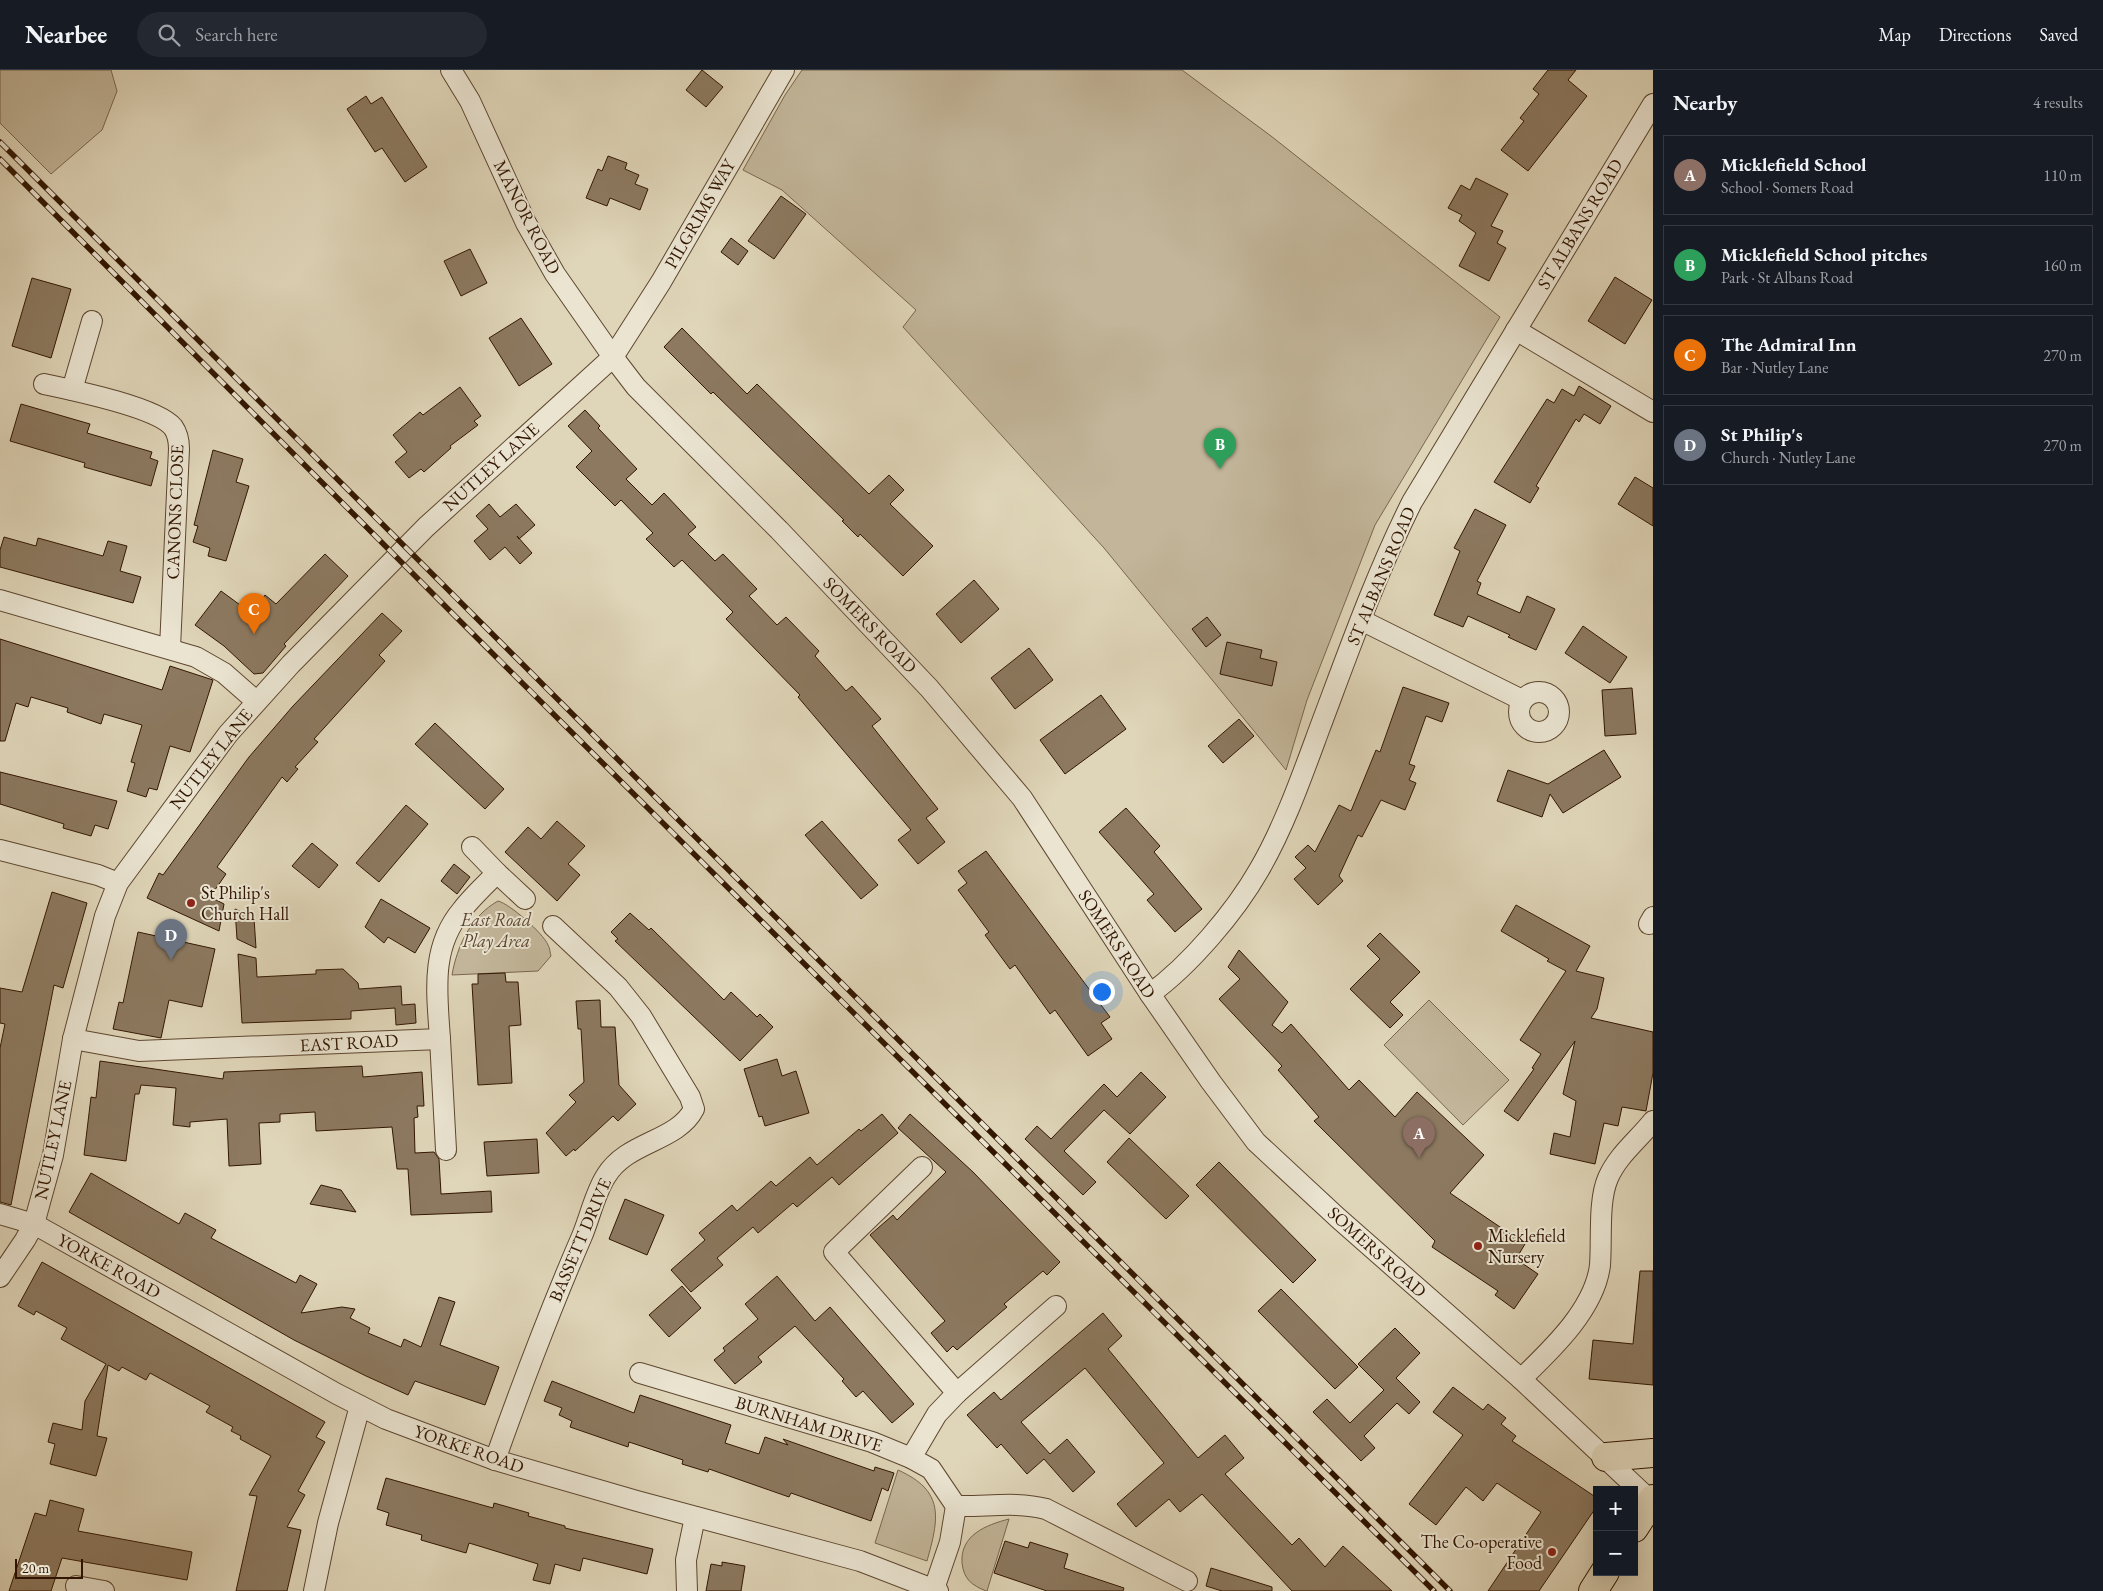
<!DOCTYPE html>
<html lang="en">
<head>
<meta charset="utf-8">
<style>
  body { margin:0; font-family:"EB Garamond",serif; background:#242831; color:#f1f3f6 }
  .controls { position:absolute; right:15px; bottom:15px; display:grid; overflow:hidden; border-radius:0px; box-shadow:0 5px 20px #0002 }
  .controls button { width:45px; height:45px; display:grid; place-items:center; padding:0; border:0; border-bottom:1px solid #363941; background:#171b24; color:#f1f3f6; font:25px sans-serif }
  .scale { position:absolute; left:15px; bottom:12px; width:68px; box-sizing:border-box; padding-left:5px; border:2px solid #321601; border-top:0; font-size:14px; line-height:18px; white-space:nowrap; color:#321601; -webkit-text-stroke:4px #eae4d1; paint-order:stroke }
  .you { position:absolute; left:1101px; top:921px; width:18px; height:18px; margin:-12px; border:4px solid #fff; border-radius:50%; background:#1a73e8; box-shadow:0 0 0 8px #1a73e833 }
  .badge { display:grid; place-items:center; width:32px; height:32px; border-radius:50%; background:#ea580c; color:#fff; font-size:16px; font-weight:700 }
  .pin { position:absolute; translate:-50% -41px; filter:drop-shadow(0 1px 2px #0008) }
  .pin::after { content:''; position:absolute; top:26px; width:18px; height:15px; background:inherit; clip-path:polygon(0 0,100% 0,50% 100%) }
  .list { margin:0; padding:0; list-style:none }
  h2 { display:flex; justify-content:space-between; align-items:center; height:65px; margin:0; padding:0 20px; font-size:21px }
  h2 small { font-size:16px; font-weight:400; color:#9ea1a6 }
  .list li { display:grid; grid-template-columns:32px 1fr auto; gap:15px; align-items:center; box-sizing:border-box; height:80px; margin:0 10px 10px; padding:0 10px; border:1px solid #363941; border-radius:0px }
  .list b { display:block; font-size:19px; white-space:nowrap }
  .list p { margin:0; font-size:16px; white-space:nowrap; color:#9ea1a6 }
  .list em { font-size:16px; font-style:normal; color:#9ea1a6 }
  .icon { flex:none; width:28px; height:28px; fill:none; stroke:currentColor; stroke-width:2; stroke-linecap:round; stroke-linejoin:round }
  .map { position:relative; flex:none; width:1653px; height:1521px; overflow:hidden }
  header { display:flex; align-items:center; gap:30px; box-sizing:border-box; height:70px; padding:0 25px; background:#171b24; border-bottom:1px solid #363941 }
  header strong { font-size:24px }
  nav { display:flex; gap:28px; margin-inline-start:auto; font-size:18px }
  .search { width:350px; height:45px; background:#242831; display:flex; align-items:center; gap:12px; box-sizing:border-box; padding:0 18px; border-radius:28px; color:#9ea1a6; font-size:19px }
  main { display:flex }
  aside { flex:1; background:#171b24 }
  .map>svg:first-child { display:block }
</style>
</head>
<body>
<header>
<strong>Nearbee</strong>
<div class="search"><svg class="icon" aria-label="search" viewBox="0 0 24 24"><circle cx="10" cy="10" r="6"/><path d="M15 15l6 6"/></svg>Search here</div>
<nav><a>Map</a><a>Directions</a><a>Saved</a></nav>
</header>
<main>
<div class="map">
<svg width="1653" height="1521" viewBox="0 0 1653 1521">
  <rect width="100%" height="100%" fill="#dfd5b8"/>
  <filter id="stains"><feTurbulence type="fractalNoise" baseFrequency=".004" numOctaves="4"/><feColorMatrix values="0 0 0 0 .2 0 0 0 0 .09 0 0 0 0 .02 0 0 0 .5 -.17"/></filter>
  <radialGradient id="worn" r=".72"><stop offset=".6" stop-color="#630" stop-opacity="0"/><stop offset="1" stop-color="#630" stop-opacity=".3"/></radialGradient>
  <g fill="#c2b599" stroke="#7a664d">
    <polygon points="0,0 111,0 117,21 102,60 51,104 0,53"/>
    <polygon points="802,0 1182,0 1271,66 1500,247 1375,455 1307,630 1286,700 1104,478 903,257 916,240 782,120 743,100 785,25"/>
    <path d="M498 831C510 834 543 863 548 875 550 878 550 883 551 886L538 901 452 905C457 876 471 846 498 831Z"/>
    <polygon points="1429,930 1509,1010 1463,1055 1384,975"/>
    <path d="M898 1400C945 1421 939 1448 927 1491L875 1473Z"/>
    <path d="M1009 1449 987 1521H986C972 1515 964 1510 962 1493 960 1465 986 1455 1009 1449Z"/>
  </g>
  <g fill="#8c7960" stroke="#321601">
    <polygon points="702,0 723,17 706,37 686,20"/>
    <polygon points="1548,0 1576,0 1568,10 1587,26 1528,101 1501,80 1524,51 1520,48 1539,24 1533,19"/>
    <polygon points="366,26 371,34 382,27 427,97 405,112 382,78 375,82 347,39"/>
    <polygon points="608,86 627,93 625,99 639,105 635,114 648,119 640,140 610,128 607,136 586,128 598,99 602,101"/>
    <polygon points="1476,108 1508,124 1491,156 1503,161 1497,173 1506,178 1489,211 1459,196 1476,163 1459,151 1462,145 1448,138 1461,115 1470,120"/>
    <polygon points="781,126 806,144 774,189 748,171"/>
    <polygon points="731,168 748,181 738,195 721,182"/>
    <polygon points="470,179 487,213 461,226 444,191"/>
    <polygon points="1615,207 1652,230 1625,274 1588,251"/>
    <polygon points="32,208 71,219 51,288 12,276"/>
    <polygon points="521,248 552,294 519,316 489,268"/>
    <polygon points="682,258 747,324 757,314 869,424 889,405 904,420 890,434 933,476 903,506 860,464 858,467 842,451 844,450 713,322 711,324 664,277"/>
    <polygon points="1579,316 1611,336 1600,354 1584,344 1579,352 1576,349 1536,416 1539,418 1530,433 1494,412 1547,329 1554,333 1562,319 1574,326"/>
    <polygon points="460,317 481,346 474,351 478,355 450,376 451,378 424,402 421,399 409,408 395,392 407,382 393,365 420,342 423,345"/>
    <polygon points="21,334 90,354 87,363 152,382 150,388 158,391 151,416 84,397 85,393 10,371"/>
    <polygon points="585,340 600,356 598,358 637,399 626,409 652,435 664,423 696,457 688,464 715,491 723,484 757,519 749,526 777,555 786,547 819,581 815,586 846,621 852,616 881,649 872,656 938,739 926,748 945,772 918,794 898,770 911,760 798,627 800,625 726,549 733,542 682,490 674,497 646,469 653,463 621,430 615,436 576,397 592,381 568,356"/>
    <polygon points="213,380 243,389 236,412 249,416 226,491 208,486 210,478 193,472 198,456 194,455"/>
    <polygon points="1635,407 1653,418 1653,456 1618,434"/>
    <polygon points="489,434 500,447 516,434 535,455 519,469 517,466 532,483 520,494 505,477 490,490 474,471 488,459 476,446"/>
    <polygon points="1475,439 1506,455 1477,511 1481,513 1477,524 1520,543 1527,526 1555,539 1536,580 1508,567 1510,565 1468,546 1463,557 1434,545 1460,481 1454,478"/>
    <polygon points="4,467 36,476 38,468 103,486 108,471 127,476 120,501 141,507 133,533 0,497 0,480"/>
    <polygon points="325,484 348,506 284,574 286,576 263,603 254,604 224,576 195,555 221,521 251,543 265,525 276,534"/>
    <polygon points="974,510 999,539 961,573 936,544"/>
    <polygon points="382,543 402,561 379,585 385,591 314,669 318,672 295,697 298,699 287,712 282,707 217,797 226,804 210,827 224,834 219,861 147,828 159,803 163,805 249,687 293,636"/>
    <polygon points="1207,547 1221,565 1206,577 1192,559"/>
    <polygon points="1583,556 1627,587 1610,613 1565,583"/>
    <polygon points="0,569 162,620 170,596 213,610 190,682 170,676 157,720 149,718 146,727 127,721 135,693 131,692 142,655 104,644 101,654 67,642 68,638 31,627 28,637 16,633 5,671 0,671"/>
    <polygon points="1227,572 1262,580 1260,588 1277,592 1272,616 1220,604"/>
    <polygon points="1029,578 1053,610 1015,639 991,608"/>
    <polygon points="1403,617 1449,633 1442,652 1426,646 1409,694 1415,696 1409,710 1416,713 1405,740 1381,730 1362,767 1358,765 1339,806 1343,811 1318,835 1294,809 1306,798 1295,787 1308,775 1315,782 1339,735 1351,741 1376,680 1380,682"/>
    <polygon points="1632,618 1636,664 1605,666 1602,620"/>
    <polygon points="1101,625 1126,659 1065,704 1040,670"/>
    <polygon points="1239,649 1254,666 1223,693 1208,676"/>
    <polygon points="435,653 504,719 485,739 415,674"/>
    <polygon points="1604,680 1621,707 1563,743 1550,724 1542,747 1497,731 1508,700 1548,714"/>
    <polygon points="0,702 117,731 108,759 95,755 91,766 63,758 64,754 0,734"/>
    <polygon points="406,735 428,754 379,812 356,793"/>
    <polygon points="1126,738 1160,776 1154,782 1202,839 1175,862 1147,830 1154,824 1099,762"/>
    <polygon points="557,751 585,776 568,794 580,805 557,831 505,782 528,757 541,769"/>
    <polygon points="822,751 878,815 861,829 805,765"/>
    <polygon points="312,773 338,795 319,818 292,796"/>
    <polygon points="986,781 1110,947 1101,953 1112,969 1088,986 1055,940 1050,944 1015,895 1010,899 985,865 989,862 958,820 967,813 958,801"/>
    <polygon points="454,794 470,807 457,824 441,811"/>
    <polygon points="52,822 87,833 63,918 54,915 11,1135 0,1132 0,978 5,954 0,953 0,918 22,922"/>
    <polygon points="381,829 430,858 415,883 388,867 384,873 365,857"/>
    <polygon points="1516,835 1590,876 1576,901 1604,908 1597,939 1591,948 1653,962 1653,1003 1646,1041 1622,1037 1618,1056 1604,1053 1595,1094 1550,1084 1554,1063 1570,1067 1576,1031 1563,1024 1575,971 1518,1051 1504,1041 1534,999 1532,998 1541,984 1520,970 1566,901 1547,891 1549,889 1501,861"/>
    <polygon points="235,839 254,848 256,878 237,869"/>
    <polygon points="630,843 649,860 651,858 724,930 731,922 757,947 760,944 773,957 740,991 615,871 618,869 611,862"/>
    <polygon points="138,862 215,879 202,937 169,930 161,968 113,959 119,932 123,933"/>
    <polygon points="1380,863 1420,902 1390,932 1403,945 1390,958 1350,919 1380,889 1367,876"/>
    <polygon points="1239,880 1288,932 1272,955 1282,963 1291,954 1349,1020 1359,1010 1395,1047 1417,1022 1484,1085 1450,1123 1525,1174 1516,1189 1538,1204 1514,1239 1495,1225 1498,1221 1432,1177 1435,1171 1314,1051 1319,1047 1278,1000 1282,996 1219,929 1240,909 1228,897"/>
    <polygon points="238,884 256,888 257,907 316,904 316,900 343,899 358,913 359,919 401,916 402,935 415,934 416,953 396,955 395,938 351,941 351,949 242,953"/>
    <polygon points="505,903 506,912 518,912 521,955 509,956 512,1013 478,1015 472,914 478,914 478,904"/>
    <polygon points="600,930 601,957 615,957 619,1015 636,1034 618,1051 613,1046 575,1081 574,1079 566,1086 546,1063 576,1032 569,1025 584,1012 581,959 578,959 576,931"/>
    <polygon points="777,989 782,1006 796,1001 809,1043 765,1056 762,1046 759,1047 744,999"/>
    <polygon points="100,991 223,1009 224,1002 362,996 363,1007 422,1002 424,1036 417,1036 418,1047 414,1048 415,1083 434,1082 439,1089 441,1124 491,1121 492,1142 411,1145 408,1099 397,1099 392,1057 316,1061 315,1042 280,1044 280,1052 259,1053 261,1094 229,1096 227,1049 190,1052 190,1057 173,1055 176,1018 141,1015 139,1024 135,1024 126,1091 84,1085 91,1027 96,1028"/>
    <polygon points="1141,1002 1166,1027 1130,1064 1104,1040 1064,1081 1096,1112 1083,1125 1025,1069 1037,1056 1051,1069 1104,1014 1117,1027"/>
    <polygon points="882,1044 898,1063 839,1115 832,1107 797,1137 793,1133 758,1163 753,1157 717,1188 723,1195 691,1222 671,1200 705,1170 699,1163 732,1135 737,1141 771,1111 776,1116 810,1087 817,1095 859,1059 861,1061"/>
    <polygon points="910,1044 973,1102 1060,1192 1047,1205 1043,1201 1004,1234 1007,1237 957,1280 953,1276 947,1282 931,1263 945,1251 870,1165 893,1145 897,1150 946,1102 898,1058"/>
    <polygon points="1129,1068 1189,1126 1166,1149 1107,1092"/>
    <polygon points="537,1069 539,1103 487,1106 484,1072"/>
    <polygon points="1219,1092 1316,1190 1293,1213 1196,1115"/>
    <polygon points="91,1103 179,1154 185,1143 216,1160 211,1168 296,1213 300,1205 317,1214 301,1243 342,1237 355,1239 350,1248 370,1258 368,1263 401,1277 404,1269 421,1277 439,1227 455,1232 440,1275 499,1297 485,1335 415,1311 408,1325 366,1306 294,1270 69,1142"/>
    <polygon points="321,1115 341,1120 356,1142 310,1134"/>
    <polygon points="625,1129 664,1145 647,1185 609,1169"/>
    <polygon points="42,1192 325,1352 316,1367 325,1372 298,1421 305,1425 287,1457 301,1460 287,1521 236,1521 257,1426 249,1425 271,1386 240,1369 241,1366 231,1361 233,1357 206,1342 210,1336 150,1303 146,1310 122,1297 119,1301 108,1295 97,1366 107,1368 96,1406 50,1394 55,1374 48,1372 53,1353 82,1360 85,1331 106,1294 61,1269 67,1258 36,1241 34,1245 18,1236"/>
    <polygon points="1640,1201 1653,1201 1653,1315 1589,1309 1593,1270 1633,1274"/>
    <polygon points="777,1206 815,1251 830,1237 914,1334 892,1353 863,1321 856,1327 842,1311 844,1309 795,1256 758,1287 762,1292 735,1314 714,1290 725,1281 723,1278 758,1249 745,1234"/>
    <polygon points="682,1216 701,1238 669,1267 649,1245"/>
    <polygon points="1281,1219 1358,1297 1335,1319 1258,1241"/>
    <polygon points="1103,1243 1122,1266 1108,1279 1198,1388 1225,1365 1244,1388 1225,1404 1292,1475 1299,1468 1325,1497 1343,1476 1392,1521 1292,1521 1202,1424 1180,1442 1169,1429 1136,1457 1117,1434 1164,1393 1085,1298 1021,1352 1050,1384 1067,1369 1095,1402 1073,1422 1044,1389 1027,1404 1001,1374 997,1378 967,1345 994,1322 1001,1330"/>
    <polygon points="1395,1258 1420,1283 1396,1308 1420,1332 1409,1344 1397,1333 1364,1366 1375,1378 1361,1391 1313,1342 1327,1329 1350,1353 1384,1320 1358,1294"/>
    <polygon points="552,1311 634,1343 640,1325 731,1355 725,1373 759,1384 765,1367 788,1375 783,1369 874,1401 875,1397 894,1403 888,1421 882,1418 871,1451 791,1423 789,1427 709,1399 708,1402 682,1394 683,1390 629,1372 628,1377 570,1357 572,1351 559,1345 562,1338 544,1331"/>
    <polygon points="1453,1317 1483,1340 1488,1334 1506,1348 1501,1354 1516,1366 1512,1371 1597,1428 1597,1436 1539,1521 1488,1521 1541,1442 1524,1431 1497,1413 1483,1431 1466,1417 1436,1455 1409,1434 1463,1365 1433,1342"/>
    <polygon points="386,1408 493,1438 494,1433 529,1443 528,1446 565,1456 565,1458 653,1479 647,1504 583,1488 580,1501 555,1494 550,1514 533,1510 538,1494 469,1473 466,1483 421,1470 422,1465 386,1455 389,1443 377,1439"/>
    <polygon points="50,1430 84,1439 78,1461 192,1482 187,1510 62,1488 51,1521 9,1521 35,1443 46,1446"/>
    <polygon points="1005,1471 1028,1478 1030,1472 1068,1484 1064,1498 1124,1518 1123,1521 1047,1521 994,1503"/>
    <polygon points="722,1492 745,1496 741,1521 706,1521 711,1494 722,1496"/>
    <polygon points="1211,1498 1272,1517 1272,1521 1222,1521 1206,1516"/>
  </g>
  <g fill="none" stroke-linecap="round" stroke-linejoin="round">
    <g stroke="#5d462f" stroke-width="22">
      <g id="street">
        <polyline points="451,0 470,31 526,153 555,204 613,287 636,317 779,460 929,618 1022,728 1150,924 1211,1012 1256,1072 1338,1148 1521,1309 1653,1433"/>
        <polyline points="1516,260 1653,342"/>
        <path d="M44 314C72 320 156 337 173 357 178 364 179 371 179 379L170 578"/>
        <polyline points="72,320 92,251"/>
        <polyline points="0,530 196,587 224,603 256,631"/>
        <polyline points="1361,550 1522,630"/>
        <circle cx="1539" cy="642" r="20"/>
        <polyline points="0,780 98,805 118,813"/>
        <polyline points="497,803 525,829"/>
        <polyline points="1649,854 1653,847"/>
        <path d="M1150 924C1190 895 1235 842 1259 800 1284 757 1302 706 1319 660 1348 583 1375 506 1412 432L1653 34"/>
        <path d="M73 969 139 981 440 969C437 923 430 878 462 840 472 827 485 815 497 803L472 777"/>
        <polyline points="440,969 446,1080"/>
        <polyline points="0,1144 34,1154 337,1324 386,1349 495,1390 637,1431 860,1491 938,1521"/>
        <polyline points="0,1207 25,1170 34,1154 40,1132 53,1085 73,969 105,846 118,813 228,664 291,594 426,457 613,287 661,212 784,0"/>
        <polyline points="640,1303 872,1372 911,1388 931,1399 956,1436 950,1472 934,1519"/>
        <path d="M1521 1309C1551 1280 1595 1239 1600 1195 1602 1169 1598 1131 1608 1108 1618 1085 1638 1070 1653 1051"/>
        <polyline points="957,1323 1056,1236"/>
        <polyline points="911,1388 937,1344 957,1323 834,1182 922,1097"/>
        <path d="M495 1390C522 1314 550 1240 582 1166 590 1147 595 1123 606 1106 627 1071 677 1072 694 1039L690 1027 641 946 618 917 553 856"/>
        <path d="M956 1436C987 1437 1016 1431 1046 1439L1187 1511"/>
        <polyline points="76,1516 104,1521"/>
        <polyline points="314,1521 328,1453 360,1336"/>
        <polyline points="687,1521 686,1490 695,1447"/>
      </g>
    </g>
    <g stroke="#321601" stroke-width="30">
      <g id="primary">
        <polyline points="1606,1387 1653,1383"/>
        <polyline points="1634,1458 1653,1429"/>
        <polyline points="1593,1521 1605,1502"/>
      </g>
    </g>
    <use href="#street" stroke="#eae4d1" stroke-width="20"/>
    <use href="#primary" stroke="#dfd5b8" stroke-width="28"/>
    <g stroke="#321601" stroke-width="5.5">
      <g id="rail">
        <polyline points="0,72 1450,1521"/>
        <polyline points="0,89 454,545 1434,1521"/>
      </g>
    </g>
    <use href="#rail" stroke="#eae4d1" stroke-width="4" stroke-dasharray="11" stroke-linecap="butt"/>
  </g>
  <g fill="#8f2418" stroke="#eae4d1" stroke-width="2">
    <circle cx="191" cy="833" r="5"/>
    <circle cx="1478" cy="1176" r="5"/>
    <circle cx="1552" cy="1482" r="5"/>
  </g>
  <g text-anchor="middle" stroke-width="4" stroke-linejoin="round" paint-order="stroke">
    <g font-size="18" fill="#321601" stroke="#eae4d1">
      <text transform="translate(700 144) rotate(-60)" y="6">PILGRIMS WAY</text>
      <text transform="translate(527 147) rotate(63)" y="6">MANOR ROAD</text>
      <text transform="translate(1580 154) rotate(-59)" y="6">ST ALBANS ROAD</text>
      <text transform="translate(491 397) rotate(-42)" y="6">NUTLEY LANE</text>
      <text transform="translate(175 442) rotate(-88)" y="6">CANONS CLOSE</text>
      <text transform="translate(1381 506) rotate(-67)" y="6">ST ALBANS ROAD</text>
      <text transform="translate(870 555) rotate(46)" y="6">SOMERS ROAD</text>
      <text transform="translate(211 689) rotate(-52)" y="6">NUTLEY LANE</text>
      <text transform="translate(1117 874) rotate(57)" y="6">SOMERS ROAD</text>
      <text transform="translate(349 973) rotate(-3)" y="6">EAST ROAD</text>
      <text transform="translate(53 1070) rotate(-78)" y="6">NUTLEY LANE</text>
      <text transform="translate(580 1170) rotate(-67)" y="6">BASSETT DRIVE</text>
      <text transform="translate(1377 1182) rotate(42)" y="6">SOMERS ROAD</text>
      <text transform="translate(109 1196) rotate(29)" y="6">YORKE ROAD</text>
      <text transform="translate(809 1354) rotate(17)" y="6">BURNHAM DRIVE</text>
      <text transform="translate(469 1379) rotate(19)" y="6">YORKE ROAD</text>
    </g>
    <g font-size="18" fill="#321601" stroke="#eae4d1" text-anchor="start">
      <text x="201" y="829">St Philip's<tspan x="201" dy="21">Church Hall</tspan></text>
      <text x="1488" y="1172">Micklefield<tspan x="1488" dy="21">Nursery</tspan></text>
      <text x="1542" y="1478" text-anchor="end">The Co-operative<tspan x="1542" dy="21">Food</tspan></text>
    </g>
    <g font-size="18" font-style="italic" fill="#5d462f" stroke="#eae4d1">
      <text x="496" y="856">East Road<tspan x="496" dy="21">Play Area</tspan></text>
    </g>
  </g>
  <rect width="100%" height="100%" filter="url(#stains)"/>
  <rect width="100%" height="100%" fill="url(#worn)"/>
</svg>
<div class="controls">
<button>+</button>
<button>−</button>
</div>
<div class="scale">20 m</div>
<div class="you"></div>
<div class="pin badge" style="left:1419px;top:1088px;background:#8d6e63">A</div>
<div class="pin badge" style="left:1220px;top:399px;background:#2e9e5b">B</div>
<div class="pin badge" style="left:254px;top:564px;background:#e8710a">C</div>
<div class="pin badge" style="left:171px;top:890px;background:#6b7280">D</div>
</div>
<aside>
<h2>Nearby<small>4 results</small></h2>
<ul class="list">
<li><span class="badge" style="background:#8d6e63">A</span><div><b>Micklefield School</b><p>School · Somers Road</p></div><em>110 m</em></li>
<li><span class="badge" style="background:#2e9e5b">B</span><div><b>Micklefield School pitches</b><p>Park · St Albans Road</p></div><em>160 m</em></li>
<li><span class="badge" style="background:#e8710a">C</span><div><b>The Admiral Inn</b><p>Bar · Nutley Lane</p></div><em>270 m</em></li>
<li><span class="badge" style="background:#6b7280">D</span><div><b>St Philip's</b><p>Church · Nutley Lane</p></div><em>270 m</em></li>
</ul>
</aside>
</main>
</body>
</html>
